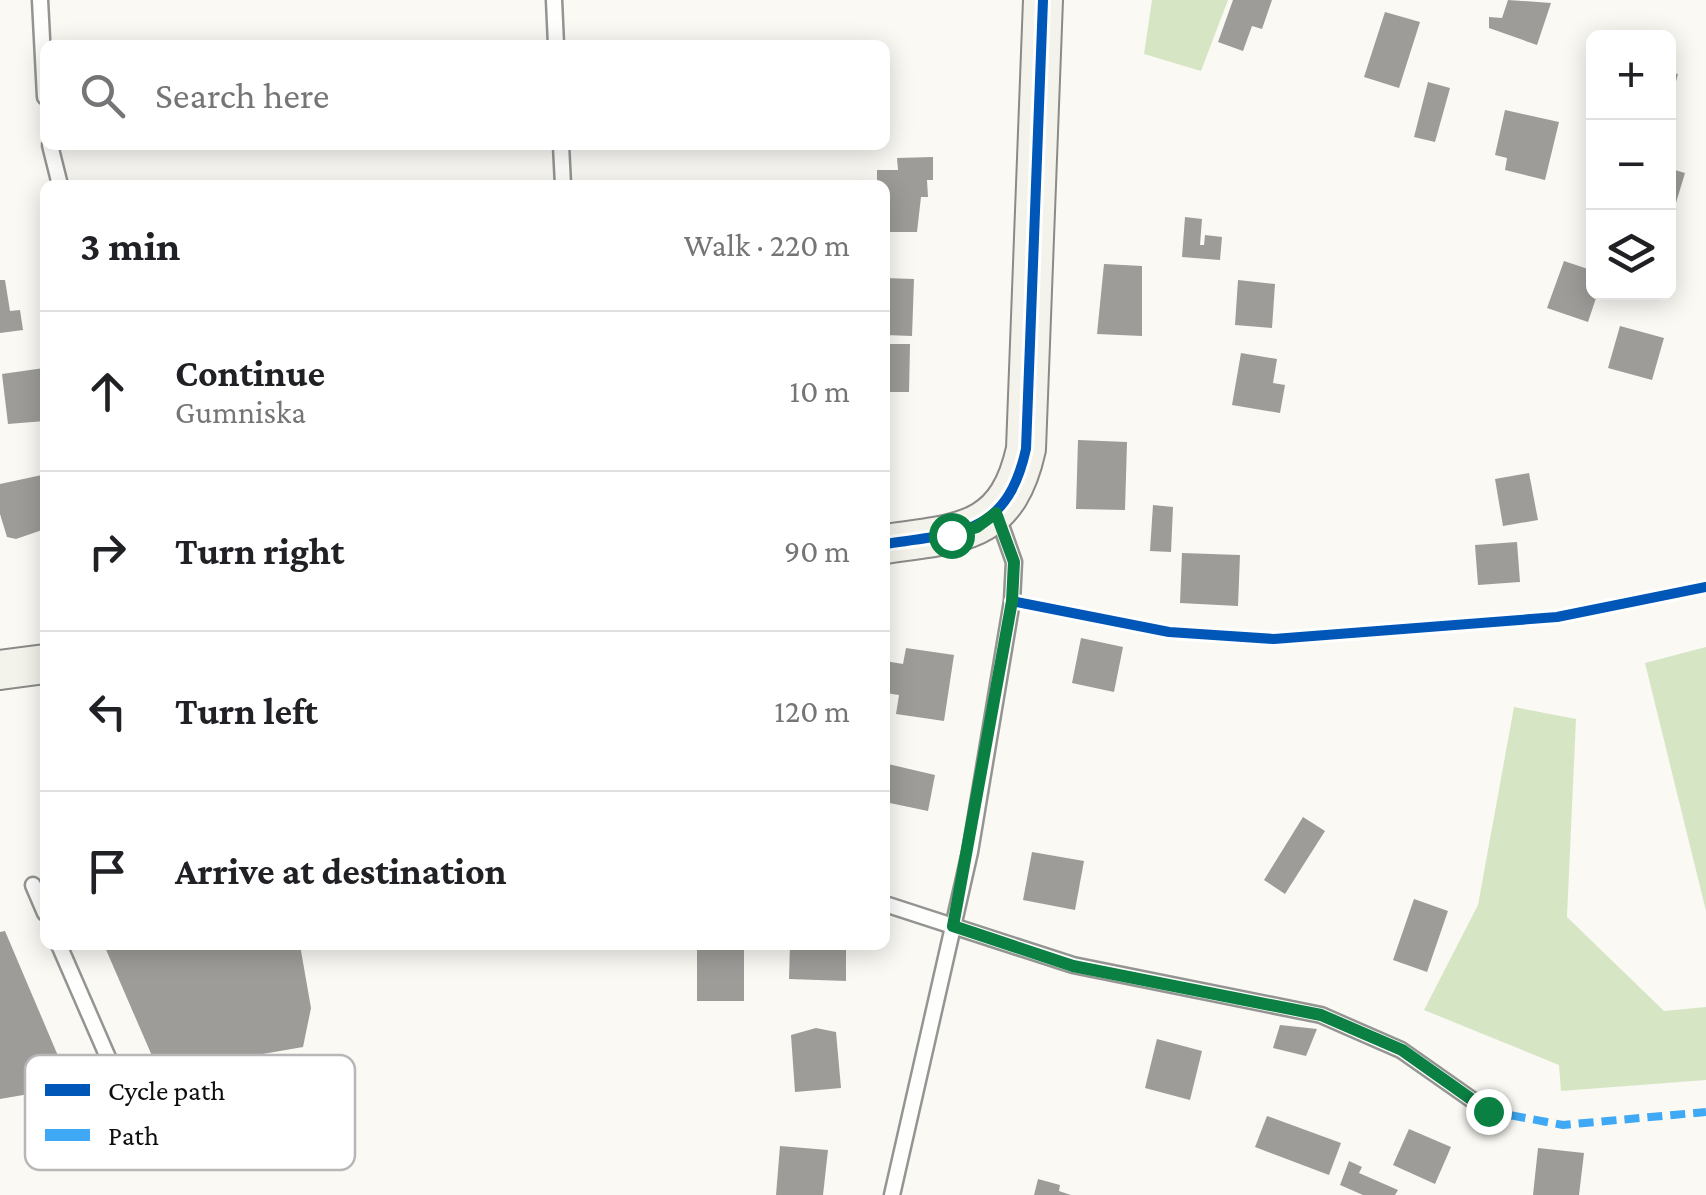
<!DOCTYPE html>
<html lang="en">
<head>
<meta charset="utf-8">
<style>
  body { margin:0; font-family:"Crimson Pro",serif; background:#f2f2f2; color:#202124 }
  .controls { position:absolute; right:30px; top:30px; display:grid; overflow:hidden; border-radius:15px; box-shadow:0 5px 25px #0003 }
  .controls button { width:90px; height:90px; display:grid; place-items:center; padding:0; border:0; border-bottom:2px solid #e0e0e0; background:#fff; color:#202124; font:50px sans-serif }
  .stop { position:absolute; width:30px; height:30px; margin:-22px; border:8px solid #0b8043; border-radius:50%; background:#fff }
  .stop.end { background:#0b8043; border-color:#fff; box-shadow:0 2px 10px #0008 }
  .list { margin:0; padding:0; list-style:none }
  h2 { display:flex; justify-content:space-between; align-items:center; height:130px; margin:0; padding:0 40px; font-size:42px }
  h2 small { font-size:32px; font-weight:400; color:#757577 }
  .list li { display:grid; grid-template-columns:65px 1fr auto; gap:30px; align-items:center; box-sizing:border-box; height:160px; padding:0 40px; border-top:2px solid #e0e0e0 }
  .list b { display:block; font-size:38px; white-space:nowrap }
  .list p { margin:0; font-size:32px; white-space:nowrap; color:#757577 }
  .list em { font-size:32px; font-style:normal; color:#757577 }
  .icon { flex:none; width:55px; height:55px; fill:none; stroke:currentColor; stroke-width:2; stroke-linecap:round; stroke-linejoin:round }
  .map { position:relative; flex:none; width:1706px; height:1195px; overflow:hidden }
  .search { position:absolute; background:#fff; box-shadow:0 5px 25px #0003; left:40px; top:40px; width:850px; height:110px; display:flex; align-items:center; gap:25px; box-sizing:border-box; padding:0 35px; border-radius:15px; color:#757577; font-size:38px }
  .panel { position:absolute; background:#fff; box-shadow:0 5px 25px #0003; left:40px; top:180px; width:850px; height:770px; border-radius:15px }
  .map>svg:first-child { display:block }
</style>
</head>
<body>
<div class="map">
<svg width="1706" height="1195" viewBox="0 0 1706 1195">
  <rect width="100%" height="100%" fill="#faf9f4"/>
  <g fill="#d6e6c4">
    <polygon points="1152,0 1228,0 1201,71 1144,54"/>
    <polygon points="1706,647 1706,911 1645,663"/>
    <polygon points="1514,707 1576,719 1567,917 1664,1011 1706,1007 1706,1080 1561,1091 1559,1065 1424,1010 1478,905"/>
  </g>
  <g fill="#9e9c99">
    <polygon points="1233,0 1272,0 1262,29 1252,26 1243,51 1218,42"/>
    <polygon points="1508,0 1551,3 1537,45 1489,28 1489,17 1502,18"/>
    <polygon points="1385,12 1420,22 1399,88 1364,77"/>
    <polygon points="1668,72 1678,74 1670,104 1675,105 1673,113 1668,111"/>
    <polygon points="1428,82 1450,88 1435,142 1414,137"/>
    <polygon points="1505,110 1559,122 1545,180 1505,170 1507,158 1495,155"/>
    <polygon points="933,157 933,180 927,180 928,197 921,197 917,232 885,232 885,185 877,185 877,170 898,170 897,158"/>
    <polygon points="1668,168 1685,173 1669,226 1668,226"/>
    <polygon points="1185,217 1202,219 1200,245 1204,245 1205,235 1222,237 1220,260 1182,257"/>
    <polygon points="1564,261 1594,271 1594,292 1598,292 1588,322 1547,308"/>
    <polygon points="1104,264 1142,266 1142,336 1097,334"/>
    <polygon points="885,278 914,279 912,336 885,335"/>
    <polygon points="0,280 5,280 10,311 20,310 23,330 0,333"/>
    <polygon points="1238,280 1275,284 1272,328 1235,325"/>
    <polygon points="1620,326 1664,338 1652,380 1608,368"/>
    <polygon points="885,344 910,344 909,392 885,392"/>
    <polygon points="1241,353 1277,359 1273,383 1285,385 1280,413 1232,405"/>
    <polygon points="44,368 45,421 8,424 2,374"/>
    <polygon points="1078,440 1127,442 1125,510 1076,509"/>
    <polygon points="1529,473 1538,520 1503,526 1495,479"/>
    <polygon points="42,475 45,529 16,539 7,537 0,514 0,484"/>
    <polygon points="1153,505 1173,507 1171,552 1150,551"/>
    <polygon points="1517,542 1520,582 1478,585 1475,545"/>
    <polygon points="1182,553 1240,555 1238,606 1180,603"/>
    <polygon points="1081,638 1123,647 1114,692 1072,683"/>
    <polygon points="906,648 954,655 944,721 896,714 899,695 885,693 885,661 903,664"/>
    <polygon points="888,764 935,775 928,811 885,802"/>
    <polygon points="1303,817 1325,831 1285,894 1264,880"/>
    <polygon points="1032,852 1084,861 1075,910 1023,900"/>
    <polygon points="1414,899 1448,911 1427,972 1393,960"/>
    <polygon points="5,931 64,1070 58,1089 0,1099 0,932"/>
    <polygon points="104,945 300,945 311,1008 303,1047 159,1072"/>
    <polygon points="790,945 846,945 846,981 789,979"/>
    <rect x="697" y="948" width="47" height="53"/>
    <polygon points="1280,1025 1317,1029 1306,1056 1273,1048"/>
    <polygon points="816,1028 836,1032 841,1088 795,1092 791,1035"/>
    <polygon points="1157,1039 1202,1051 1190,1100 1145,1088"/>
    <polygon points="1267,1116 1341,1143 1329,1175 1255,1147"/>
    <polygon points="1409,1129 1451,1147 1435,1184 1393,1165"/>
    <polygon points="780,1146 828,1150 823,1195 776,1195"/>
    <polygon points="1538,1148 1584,1153 1579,1195 1533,1195"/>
    <polygon points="1349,1161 1362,1167 1359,1173 1398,1190 1395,1195 1363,1195 1340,1185"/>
    <polygon points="1038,1179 1060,1185 1059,1191 1071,1195 1034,1195"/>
  </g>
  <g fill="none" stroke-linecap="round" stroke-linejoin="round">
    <g stroke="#949492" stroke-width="19">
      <g id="lane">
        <polyline points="40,0 45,97"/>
        <polyline points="554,0 556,45"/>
        <polyline points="50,145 60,185"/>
        <polyline points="561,145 563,185"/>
        <polyline points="33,885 45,913"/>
        <polyline points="885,904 1073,965 1321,1015 1401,1050 1488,1111"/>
        <polyline points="59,945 120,1085"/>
        <polyline points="892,1195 970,852 1012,601 1014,562 997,514"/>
      </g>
    </g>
    <g stroke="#8b8a88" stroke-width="42">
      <g id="secondary">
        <path d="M885 544C960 533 1007 535 1026 449L1043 0"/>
        <polyline points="0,670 45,664"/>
      </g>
    </g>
    <use href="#lane" stroke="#fefefd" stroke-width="14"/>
    <use href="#secondary" stroke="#f4f3eb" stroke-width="38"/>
    <polyline stroke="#3fa9f5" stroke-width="8" stroke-dasharray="15 8" stroke-linecap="butt" points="1488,1111 1563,1125 1706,1112"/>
    <g stroke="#fff" stroke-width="16">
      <g id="cycleway">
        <path d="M885 544C960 533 1007 535 1026 449L1043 0"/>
        <polyline points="1012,601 1169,632 1274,639 1557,617 1706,587"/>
      </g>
    </g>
    <use href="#cycleway" stroke="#0057b8" stroke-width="10"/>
  </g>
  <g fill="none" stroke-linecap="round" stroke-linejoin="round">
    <polyline stroke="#0b8043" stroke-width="12" points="951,535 977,527 996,513 1014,562 1012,601 953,926 1073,966 1321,1015 1402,1050 1488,1111"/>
  </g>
  <rect x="25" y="1055" width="330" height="115" rx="15" fill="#fff" stroke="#b7b7b7" stroke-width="2.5"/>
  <rect x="45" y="1084" width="45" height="12" fill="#0057b8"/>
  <rect x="45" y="1129" width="45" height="12" fill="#3fa9f5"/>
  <g font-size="28" fill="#0e0e0e">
    <text x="108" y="1100">Cycle path</text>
    <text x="108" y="1145">Path</text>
  </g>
</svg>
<div class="controls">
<button>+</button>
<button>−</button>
<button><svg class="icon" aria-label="layers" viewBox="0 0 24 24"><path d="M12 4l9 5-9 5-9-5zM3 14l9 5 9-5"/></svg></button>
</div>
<div class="stop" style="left:951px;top:535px"></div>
<div class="stop end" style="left:1488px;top:1111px"></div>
<div class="search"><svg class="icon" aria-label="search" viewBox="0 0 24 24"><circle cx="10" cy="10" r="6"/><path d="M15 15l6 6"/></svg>Search here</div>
<section class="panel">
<h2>3 min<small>Walk · 220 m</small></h2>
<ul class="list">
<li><svg class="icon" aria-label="ahead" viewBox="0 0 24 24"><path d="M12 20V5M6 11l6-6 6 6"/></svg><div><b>Continue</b><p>Gumniska</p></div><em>10 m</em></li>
<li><svg class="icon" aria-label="right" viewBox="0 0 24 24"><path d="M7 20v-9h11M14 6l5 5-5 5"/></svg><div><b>Turn right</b></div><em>90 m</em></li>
<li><svg class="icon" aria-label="left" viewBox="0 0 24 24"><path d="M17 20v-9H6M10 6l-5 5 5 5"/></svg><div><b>Turn left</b></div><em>120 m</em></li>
<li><svg class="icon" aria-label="arrive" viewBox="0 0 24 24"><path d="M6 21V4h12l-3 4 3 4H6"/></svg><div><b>Arrive at destination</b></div></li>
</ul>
</section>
</div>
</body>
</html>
